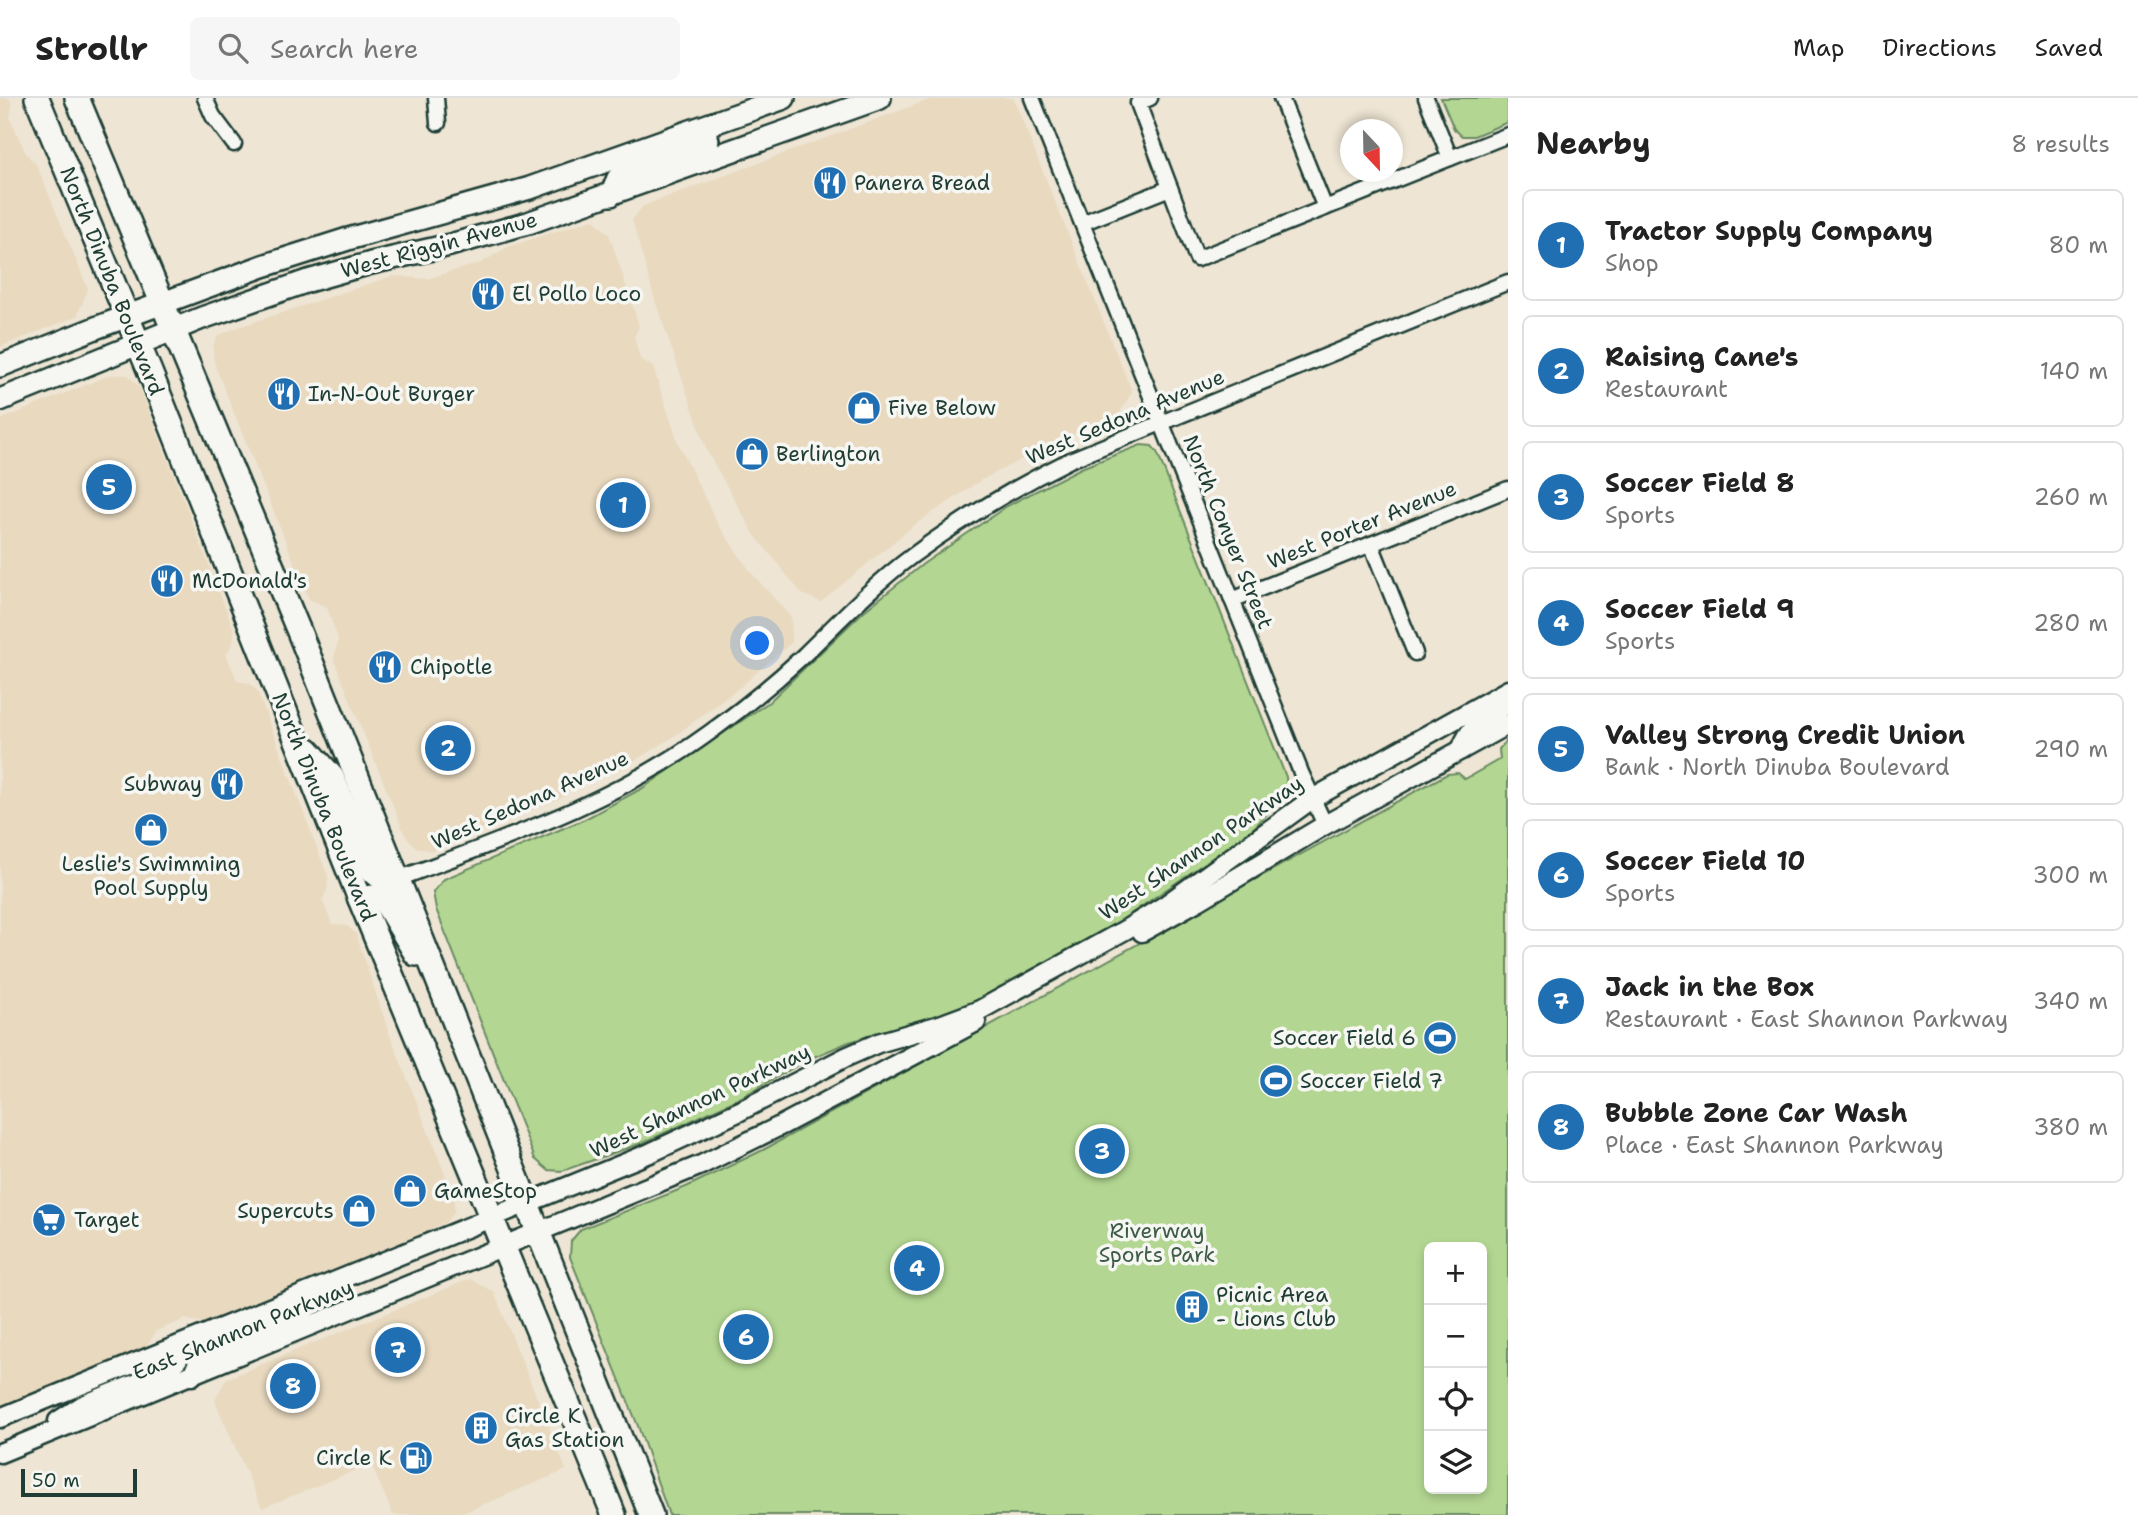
<!DOCTYPE html>
<html lang="en">
<head>
<meta charset="utf-8">
<style>
  body { margin:0; font-family:"Shantell Sans",sans-serif; background:#f6f6f6; color:#222 }
  .controls { position:absolute; right:21px; bottom:21px; display:grid; overflow:hidden; border-radius:10px; box-shadow:0 4px 10px #0003 }
  .controls button { width:63px; height:63px; display:grid; place-items:center; padding:0; border:0; border-bottom:2px solid #e0e0e0; background:#fff; color:#222; font:35px sans-serif }
  .compass { position:absolute; left:1340px; top:21px; width:63px; height:63px; border-radius:50%; background:#fff; box-shadow:0 4px 10px #0003; rotate:158deg }
  .scale { position:absolute; left:21px; bottom:18px; width:116px; box-sizing:border-box; padding-left:7px; border:4px solid #1f3d34; border-top:0; font-size:19px; line-height:24px; white-space:nowrap; color:#1f3d34; -webkit-text-stroke:5px #f6f6f2; paint-order:stroke }
  .you { position:absolute; left:758px; top:546px; width:24px; height:24px; margin:-18px; border:5px solid #fff; border-radius:50%; background:#1a73e8; box-shadow:0 0 0 10px #1a73e833 }
  .badge { display:grid; place-items:center; width:46px; height:46px; border-radius:50%; background:#1f6fb2; color:#fff; font-size:23px; font-weight:700 }
  .pin { position:absolute; translate:-50% -50%; border:4px solid #fff; box-shadow:0 2px 7px #0006 }
  .list { margin:0; padding:0; list-style:none }
  h2 { display:flex; justify-content:space-between; align-items:center; height:91px; margin:0; padding:0 28px; font-size:30px }
  h2 small { font-size:23px; font-weight:400; color:#767676 }
  .list li { display:grid; grid-template-columns:46px 1fr auto; gap:21px; align-items:center; box-sizing:border-box; height:112px; margin:0 14px 14px; padding:0 14px; border:2px solid #e0e0e0; border-radius:10px }
  .list b { display:block; font-size:26px; white-space:nowrap }
  .list p { margin:0; font-size:23px; white-space:nowrap; color:#767676 }
  .list em { font-size:23px; font-style:normal; color:#767676 }
  .icon { flex:none; width:38px; height:38px; fill:none; stroke:currentColor; stroke-width:2; stroke-linecap:round; stroke-linejoin:round }
  .map { position:relative; flex:none; width:1508px; height:1417px; overflow:hidden }
  header { display:flex; align-items:center; gap:42px; box-sizing:border-box; height:98px; padding:0 35px; background:#fff; border-bottom:2px solid #e0e0e0 }
  header strong { font-size:33px }
  nav { display:flex; gap:38px; margin-inline-start:auto; font-size:24px }
  .search { width:490px; height:63px; background:#f6f6f6; display:flex; align-items:center; gap:18px; box-sizing:border-box; padding:0 24px; border-radius:10px; color:#767676; font-size:26px }
  main { display:flex }
  aside { flex:1; background:#fff }
  .map>svg:first-child { display:block }
</style>
</head>
<body>
<header>
<strong>Strollr</strong>
<div class="search"><svg class="icon" aria-label="search" viewBox="0 0 24 24"><circle cx="10" cy="10" r="6"/><path d="M15 15l6 6"/></svg>Search here</div>
<nav><a>Map</a><a>Directions</a><a>Saved</a></nav>
</header>
<main>
<div class="map">
<svg width="1508" height="1417" viewBox="0 0 1508 1417">
  <rect width="100%" height="100%" fill="#eee5d4"/>
  <filter id="ink" filterUnits="userSpaceOnUse"><feTurbulence type="fractalNoise" baseFrequency=".0143" numOctaves="2"/><feDisplacementMap in="SourceGraphic" scale="14" xChannelSelector="R" yChannelSelector="G"/><feConvolveMatrix kernelMatrix="1 2 1 2 8 2 1 2 1" color-interpolation-filters="sRGB"/></filter>
  <g filter="url(#ink)">
    <g fill="#e8d9bf">
      <polygon points="0,0 9,0 12,6 10,20 26,56 36,66 88,191 77,218 0,249"/>
      <polygon points="934,0 1013,0 1132,294 1117,319 1055,344 981,382 914,427 821,504 802,496 754,436 707,353 655,202 632,122 643,108"/>
      <polygon points="593,121 609,136 639,228 634,239 640,261 653,269 678,345 717,425 752,476 791,519 792,544 740,589 676,637 621,671 607,669 573,688 563,699 432,753 416,749 405,737 334,562 338,541 327,509 309,501 216,270 213,258 213,248 218,238 233,231 393,178 426,181 481,165 508,149"/>
      <polygon points="110,277 128,277 140,290 234,532 233,545 226,556 237,583 249,585 257,593 328,779 327,792 322,802 332,826 347,828 356,836 388,932 454,1099 454,1114 445,1125 204,1225 185,1221 156,1233 147,1248 0,1309 0,322"/>
      <polygon points="470,1181 494,1194 566,1372 458,1417 393,1417 371,1366 262,1410 215,1303 226,1281"/>
    </g>
    <g fill="#b3d792" stroke="#698a63" stroke-width="2" fill-rule="evenodd">
      <polygon points="1441,0 1508,0 1508,24 1474,38 1462,38 1454,31"/>
      <polygon points="1141,347 1152,348 1157,354 1286,679 1287,695 1249,735 1123,821 957,913 849,944 809,961 736,1002 645,1044 562,1073 548,1072 535,1061 436,811 433,794 444,781 585,721 643,690 769,604 864,513 923,466 1007,408 1081,370"/>
      <path d="M1508 641V1417H669L638 1328 570 1159 571 1143 581 1131 686 1089 763 1052 1447 676 1458 675 1465 681 1500 661 1499 651ZM1429 1149H1482V1391H1429Z"/>
    </g>
    <g fill="none" stroke-linecap="round" stroke-linejoin="round">
      <g stroke="#1f3d34" stroke-width="19">
        <g id="minor">
          <polyline points="205,0 213,18 234,46"/>
          <polyline points="436,0 438,25"/>
          <polyline points="1032,0 1302,677 1325,727"/>
          <polyline points="1150,0 1138,5 1197,161 1508,37"/>
          <polyline points="1281,0 1325,110"/>
          <polyline points="1426,0 1450,60"/>
          <polyline points="1082,125 1170,90"/>
          <polyline points="1371,446 1415,555"/>
          <polyline points="1232,502 1508,391"/>
          <path d="M398 781C504 741 616 703 709 635 741 612 774 585 803 558 838 524 873 487 912 458 962 421 1015 389 1070 362L1508 184"/>
        </g>
      </g>
      <g stroke="#1f3d34" stroke-width="23">
        <g id="tertiary">
          <path d="M1461 652C1471 625 1484 620 1508 606"/>
          <polyline points="1142,834 1198,803 1325,727 1508,626"/>
          <polyline points="192,1278 199,1262 218,1250 287,1222 333,1194"/>
          <polyline points="0,1320 650,1055 740,1013 846,959 878,945 940,927 980,912 1125,832 1164,808 1312,701 1508,592"/>
          <polyline points="58,1323 83,1307 167,1273 178,1261 181,1247"/>
          <polyline points="0,1355 701,1067 782,1027 976,924"/>
        </g>
      </g>
      <g stroke="#1f3d34" stroke-width="26">
        <g id="secondary">
          <polyline points="611,97 618,80 629,73 708,42"/>
          <polyline points="0,268 98,229 263,168 348,141 530,90 784,0"/>
          <polyline points="0,302 202,220 308,183 371,165 450,147 528,125 880,0"/>
        </g>
      </g>
      <g stroke="#1f3d34" stroke-width="28">
        <g id="primary">
          <polyline points="37,0 150,274 360,801 614,1417"/>
          <polyline points="77,0 300,536 651,1417"/>
          <path d="M308 652 332 679 371 771C380 780 386 783 398 781"/>
          <polyline points="360,801 374,799 384,802 416,856"/>
        </g>
      </g>
      <use href="#minor" stroke="#f6f6f2" stroke-width="14"/>
      <use href="#tertiary" stroke="#f6f6f2" stroke-width="18"/>
      <use href="#secondary" stroke="#f6f6f2" stroke-width="21"/>
      <use href="#primary" stroke="#f6f6f2" stroke-width="23"/>
    </g>
  </g>
  <defs>
    <g id="restaurant-disc" transform="scale(1.75)"><circle r="9.5" fill="#1f6fb2" stroke="#f6f6f2"/><path d="M-5-6h1v4h1v-4h1v4h1v-4h1v5L-1.5 .5V6h-2V.5L-5-1ZM5-6V6H3V1.5H1.5Q1.5-4 5-6Z" fill="#fff"/></g>
    <g id="shop-disc" transform="scale(1.75)"><circle r="9.5" fill="#1f6fb2" stroke="#f6f6f2"/><path d="M-5-2.5h2.3a2.7 3.5 0 0 1 5.4 0H5L5.5 6h-11ZM-1.5-2.5h3a1.5 2.3 0 0 0-3 0Z" fill="#fff"/></g>
    <g id="stadium-disc" transform="scale(1.75)"><circle r="9.5" fill="#1f6fb2" stroke="#f6f6f2"/><path d="M0-5a6.5 5 0 1 0 0 10a6.5 5 0 1 0 0-10ZM-3.5-1.8h7v3.6h-7Z" fill="#fff"/></g>
    <g id="supermarket-disc" transform="scale(1.75)"><circle r="9.5" fill="#1f6fb2" stroke="#f6f6f2"/><path d="M-6-5.5h2.5l.6 2H6L4.5 2H-2.5L-4.4-4H-6ZM-1.5 3.2a1.3 1.3 0 1 0 .1 0ZM3 3.2a1.3 1.3 0 1 0 .1 0Z" fill="#fff"/></g>
    <g id="building-disc" transform="scale(1.75)"><circle r="9.5" fill="#1f6fb2" stroke="#f6f6f2"/><path d="M-4-6H4V6H1V3H-1V6H-4ZM-2.5-4.3h1.7v1.8h-1.7ZM.8-4.3h1.7v1.8H.8ZM-2.5-1h1.7V.8h-1.7ZM.8-1h1.7V.8H.8Z" fill="#fff"/></g>
    <g id="fuel-disc" transform="scale(1.75)"><circle r="9.5" fill="#1f6fb2" stroke="#f6f6f2"/><path d="M-5.5-6h7V0h2V4h1.3V-2.5L3-4.5l.8-.8L6-3V5H2.5V1h-1V6h-7ZM-4.2-4.7v3.2H.2V-4.7Z" fill="#fff"/></g>
  </defs>
  <g fill-rule="evenodd">
    <use href="#restaurant-disc" x="830" y="85"/>
    <use href="#restaurant-disc" x="488" y="196"/>
    <use href="#restaurant-disc" x="284" y="296"/>
    <use href="#shop-disc" x="864" y="310"/>
    <use href="#shop-disc" x="752" y="356"/>
    <use href="#restaurant-disc" x="167" y="483"/>
    <use href="#restaurant-disc" x="385" y="569"/>
    <use href="#restaurant-disc" x="227" y="686"/>
    <use href="#shop-disc" x="151" y="732"/>
    <use href="#stadium-disc" x="1440" y="940"/>
    <use href="#stadium-disc" x="1276" y="983"/>
    <use href="#shop-disc" x="410" y="1093"/>
    <use href="#shop-disc" x="359" y="1113"/>
    <use href="#supermarket-disc" x="49" y="1122"/>
    <use href="#building-disc" x="1192" y="1209"/>
    <use href="#building-disc" x="481" y="1330"/>
    <use href="#fuel-disc" x="416" y="1360"/>
  </g>
  <g text-anchor="middle" stroke-width="7" stroke-linejoin="round" paint-order="stroke">
    <g font-size="21" fill="#1f3d34" stroke="#f6f6f2" text-anchor="start">
      <text x="854" y="92">Panera Bread</text>
      <text x="512" y="203">El Pollo Loco</text>
      <text x="308" y="303">In-N-Out Burger</text>
      <text x="888" y="317">Five Below</text>
      <text x="776" y="363">Berlington</text>
      <text x="192" y="490">McDonald's</text>
      <text x="410" y="576">Chipotle</text>
      <text x="202" y="693" text-anchor="end">Subway</text>
      <text x="151" y="773" text-anchor="middle">Leslie's Swimming<tspan x="151" dy="24">Pool Supply</tspan></text>
      <text x="1416" y="947" text-anchor="end">Soccer Field 6</text>
      <text x="1300" y="990">Soccer Field 7</text>
      <text x="434" y="1100">GameStop</text>
      <text x="334" y="1120" text-anchor="end">Supercuts</text>
      <text x="74" y="1129">Target</text>
      <text x="1216" y="1204">Picnic Area<tspan x="1216" dy="24">- Lions Club</tspan></text>
      <text x="505" y="1325">Circle K<tspan x="505" dy="24">Gas Station</tspan></text>
      <text x="392" y="1367" text-anchor="end">Circle K</text>
    </g>
    <g font-size="21" fill="#1f3d34" stroke="#f6f6f2">
      <text transform="translate(439 147) rotate(-15)" y="7">West Riggin Avenue</text>
      <text transform="translate(112 183) rotate(68)" y="7">North Dinuba Boulevard</text>
      <text transform="translate(1125 319) rotate(-23)" y="7">West Sedona Avenue</text>
      <text transform="translate(1362 427) rotate(-22)" y="7">West Porter Avenue</text>
      <text transform="translate(1228 434) rotate(68)" y="7">North Conyer Street</text>
      <text transform="translate(530 702) rotate(-24)" y="7">West Sedona Avenue</text>
      <text transform="translate(324 709) rotate(68)" y="7">North Dinuba Boulevard</text>
      <text transform="translate(1201 750) rotate(-34)" y="7">West Shannon Parkway</text>
      <text transform="translate(700 1003) rotate(-25)" y="7">West Shannon Parkway</text>
      <text transform="translate(243 1232) rotate(-22)" y="7">East Shannon Parkway</text>
    </g>
    <g font-size="21" fill="#3d5c47" stroke="#f6f6f2">
      <text x="1157" y="1140">Riverway<tspan x="1157" dy="24">Sports Park</tspan></text>
    </g>
  </g>
</svg>
<div class="controls">
<button>+</button>
<button>−</button>
<button><svg class="icon" aria-label="locate" viewBox="0 0 24 24"><circle cx="12" cy="12" r="6"/><path d="M12 2v4M12 18v4M2 12h4M18 12h4"/></svg></button>
<button><svg class="icon" aria-label="layers" viewBox="0 0 24 24"><path d="M12 4l9 5-9 5-9-5zM3 14l9 5 9-5"/></svg></button>
</div>
<svg class="compass" viewBox="-18 -18 36 36"><path d="M0-13l5 13h-10z" fill="#e53935"/><path d="M0 13l5-13h-10z" fill="#767676"/></svg>
<div class="scale">50 m</div>
<div class="you"></div>
<div class="pin badge" style="left:623px;top:407px">1</div>
<div class="pin badge" style="left:448px;top:650px">2</div>
<div class="pin badge" style="left:1102px;top:1053px">3</div>
<div class="pin badge" style="left:917px;top:1170px">4</div>
<div class="pin badge" style="left:109px;top:389px">5</div>
<div class="pin badge" style="left:746px;top:1239px">6</div>
<div class="pin badge" style="left:398px;top:1252px">7</div>
<div class="pin badge" style="left:293px;top:1288px">8</div>
</div>
<aside>
<h2>Nearby<small>8 results</small></h2>
<ul class="list">
<li><span class="badge">1</span><div><b>Tractor Supply Company</b><p>Shop</p></div><em>80 m</em></li>
<li><span class="badge">2</span><div><b>Raising Cane's</b><p>Restaurant</p></div><em>140 m</em></li>
<li><span class="badge">3</span><div><b>Soccer Field 8</b><p>Sports</p></div><em>260 m</em></li>
<li><span class="badge">4</span><div><b>Soccer Field 9</b><p>Sports</p></div><em>280 m</em></li>
<li><span class="badge">5</span><div><b>Valley Strong Credit Union</b><p>Bank · North Dinuba Boulevard</p></div><em>290 m</em></li>
<li><span class="badge">6</span><div><b>Soccer Field 10</b><p>Sports</p></div><em>300 m</em></li>
<li><span class="badge">7</span><div><b>Jack in the Box</b><p>Restaurant · East Shannon Parkway</p></div><em>340 m</em></li>
<li><span class="badge">8</span><div><b>Bubble Zone Car Wash</b><p>Place · East Shannon Parkway</p></div><em>380 m</em></li>
</ul>
</aside>
</main>
</body>
</html>
